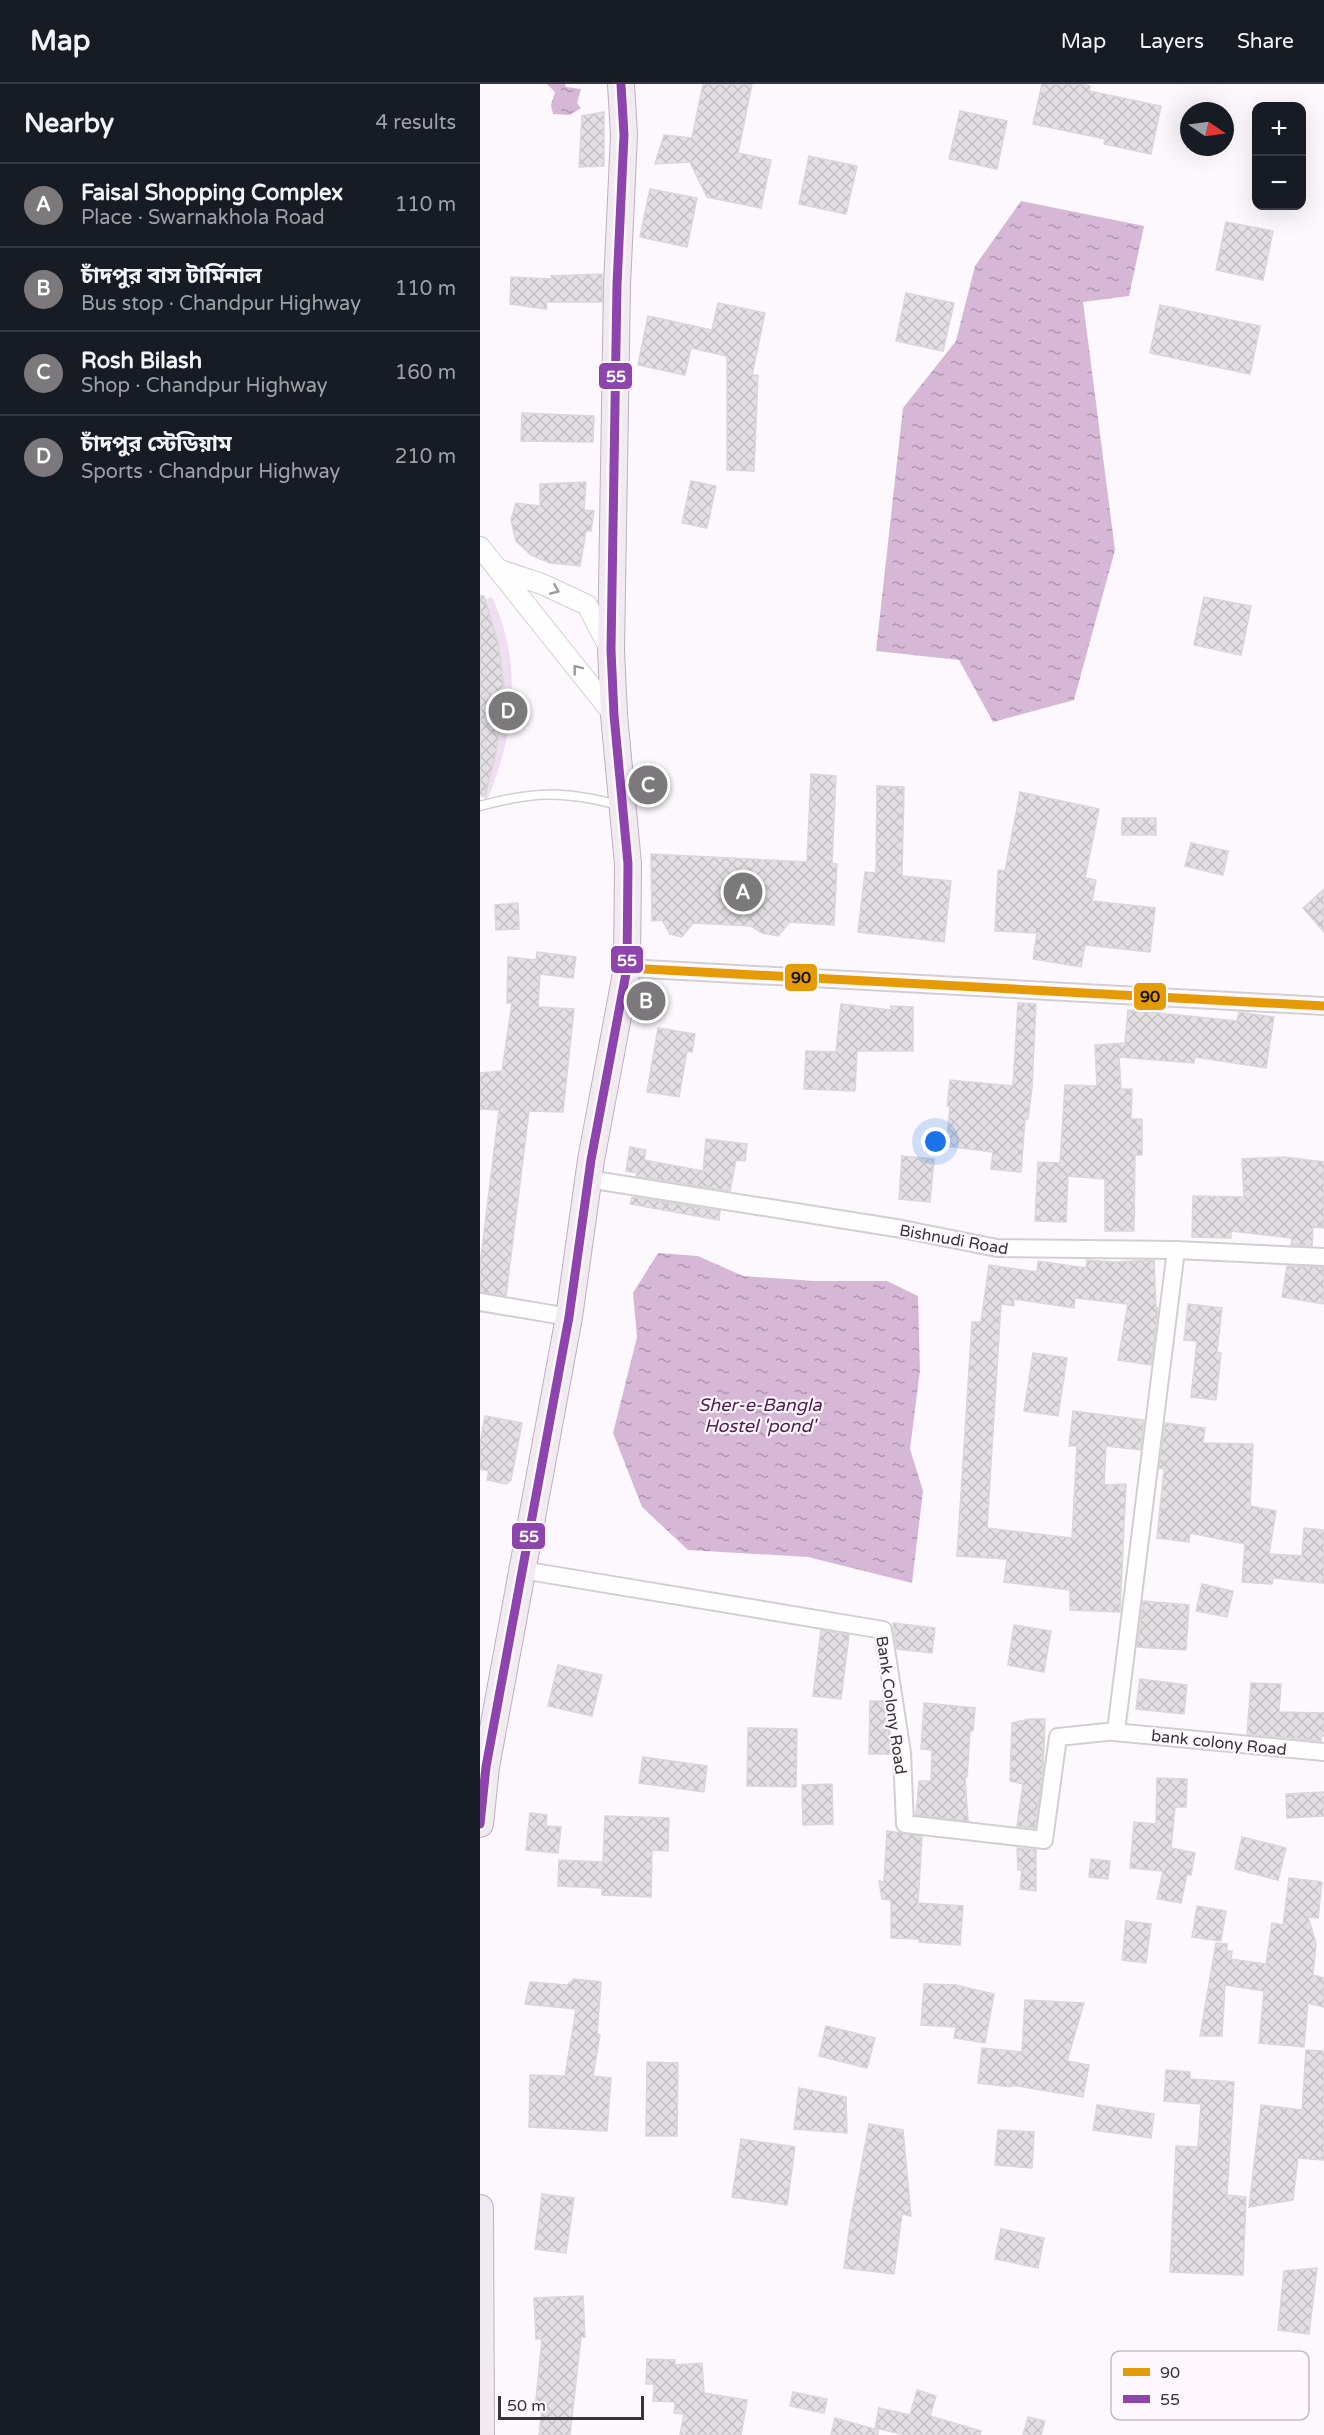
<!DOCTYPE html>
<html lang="en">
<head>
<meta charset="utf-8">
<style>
  body { margin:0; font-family:"Varela Round","Noto Sans Bengali",sans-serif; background:#242831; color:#f1f3f6 }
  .controls { position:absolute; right:18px; top:18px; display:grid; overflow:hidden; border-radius:12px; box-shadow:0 6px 24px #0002 }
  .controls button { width:54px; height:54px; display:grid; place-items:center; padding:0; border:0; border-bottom:2px solid #363941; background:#171b24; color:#f1f3f6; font:30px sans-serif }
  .compass { position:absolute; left:700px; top:18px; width:54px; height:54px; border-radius:50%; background:#171b24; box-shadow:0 6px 24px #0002; rotate:103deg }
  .scale { position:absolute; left:18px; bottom:15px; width:146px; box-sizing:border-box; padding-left:6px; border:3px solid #373437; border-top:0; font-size:16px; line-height:21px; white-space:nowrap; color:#373437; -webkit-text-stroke:4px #fef7fe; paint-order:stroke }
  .you { position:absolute; left:456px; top:1058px; width:21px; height:21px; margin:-15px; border:4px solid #fff; border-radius:50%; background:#1a73e8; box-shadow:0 0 0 9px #1a73e833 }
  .badge { display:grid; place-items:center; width:39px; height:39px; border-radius:50%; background:#7c797c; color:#fff; font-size:20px; font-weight:700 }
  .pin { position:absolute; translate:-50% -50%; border:3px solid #fff; box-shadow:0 2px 6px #0006 }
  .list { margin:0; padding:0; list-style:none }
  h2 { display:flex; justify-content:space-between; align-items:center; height:78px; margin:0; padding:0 24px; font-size:26px }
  h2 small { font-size:20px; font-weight:400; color:#9ea1a6 }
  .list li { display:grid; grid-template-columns:39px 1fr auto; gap:18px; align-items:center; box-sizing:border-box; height:84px; padding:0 24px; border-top:2px solid #363941 }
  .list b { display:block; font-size:22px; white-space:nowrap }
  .list p { margin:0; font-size:20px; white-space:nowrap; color:#9ea1a6 }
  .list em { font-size:20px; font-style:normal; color:#9ea1a6 }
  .map { position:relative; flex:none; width:844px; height:2351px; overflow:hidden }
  header { display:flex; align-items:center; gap:36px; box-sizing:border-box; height:84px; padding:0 30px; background:#171b24; border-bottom:2px solid #363941 }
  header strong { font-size:28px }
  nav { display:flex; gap:33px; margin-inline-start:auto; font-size:21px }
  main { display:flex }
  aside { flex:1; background:#171b24 }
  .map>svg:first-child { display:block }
</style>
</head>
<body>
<header>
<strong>Map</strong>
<nav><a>Map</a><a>Layers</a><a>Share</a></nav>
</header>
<main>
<aside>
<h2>Nearby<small>4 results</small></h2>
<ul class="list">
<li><span class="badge">A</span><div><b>Faisal Shopping Complex</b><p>Place · Swarnakhola Road</p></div><em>110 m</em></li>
<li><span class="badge">B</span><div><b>চাঁদপুর বাস টার্মিনাল</b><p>Bus stop · Chandpur Highway</p></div><em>110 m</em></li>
<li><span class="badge">C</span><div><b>Rosh Bilash</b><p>Shop · Chandpur Highway</p></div><em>160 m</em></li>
<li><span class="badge">D</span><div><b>চাঁদপুর স্টেডিয়াম</b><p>Sports · Chandpur Highway</p></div><em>210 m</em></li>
</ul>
</aside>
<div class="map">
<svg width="844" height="2351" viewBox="0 0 844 2351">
  <defs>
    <pattern id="water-ripples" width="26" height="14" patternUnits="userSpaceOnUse" patternTransform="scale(1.5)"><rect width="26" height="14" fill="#d6b8d6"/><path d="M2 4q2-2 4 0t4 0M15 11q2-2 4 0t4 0" fill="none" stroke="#ae96ae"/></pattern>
    <pattern id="building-cross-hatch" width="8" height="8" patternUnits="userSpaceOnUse" patternTransform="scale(1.5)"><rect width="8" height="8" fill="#e3dfe3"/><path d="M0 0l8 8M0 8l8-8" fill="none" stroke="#c3c0c3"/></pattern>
  </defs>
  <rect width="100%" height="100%" fill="#fdf8fd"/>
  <path fill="#efdeef" d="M12 513C43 578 35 651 7 716L0 712H3C28 646 32 587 5 521L0 517Z"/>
  <g fill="url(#water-ripples)">
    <polygon points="67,0 85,0 86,3 101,5 97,19 101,24 90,31 73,30 71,21 75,8"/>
    <polygon points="541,117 664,142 649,212 603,218 635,466 594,616 513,638 479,576 396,567 423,324 476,257 495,182"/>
    <polygon points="178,1169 218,1172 263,1192 334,1197 407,1197 438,1212 440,1286 430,1365 443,1407 432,1499 328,1473 208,1466 162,1423 133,1349 157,1253 153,1209"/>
  </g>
  <g fill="url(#building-cross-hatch)" stroke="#dad6da" stroke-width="1.5">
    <polygon points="223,0 272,0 258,69 291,76 281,124 227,113 210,78 175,80 184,51 212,54"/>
    <polygon points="562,0 602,0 610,2 609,7 681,22 671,70 624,60 625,55 553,40"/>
    <polygon points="480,27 527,37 517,85 469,75"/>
    <polygon points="124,28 124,82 99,83 102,32"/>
    <polygon points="329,72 377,82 366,130 319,120"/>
    <polygon points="170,105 217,114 207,163 160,153"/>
    <polygon points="746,138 793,147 783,196 736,186"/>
    <polygon points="122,190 122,218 66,218 67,225 30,220 31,193 72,195 71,192"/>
    <polygon points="426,209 474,219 463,267 416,257"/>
    <polygon points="238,219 285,229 272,291 278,291 274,387 247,386 247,272 211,264 205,291 158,281 168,232 232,246"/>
    <polygon points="680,221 780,242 770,290 670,269"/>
    <polygon points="42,329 114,332 113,358 41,357"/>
    <polygon points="211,397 236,402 227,444 202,439"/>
    <polygon points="106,398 104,426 114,427 111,447 106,447 100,482 70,479 51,471 36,457 31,436 36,419 60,422 60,400"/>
    <polygon points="0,512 4,512 18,559 25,611 16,669 5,711 0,711"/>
    <polygon points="724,513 771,522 761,571 714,561"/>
    <polygon points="331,690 356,692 352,779 357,780 354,841 310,838 298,852 282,849 271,842 213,839 202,853 190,850 182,836 172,837 171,770 327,778"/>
    <polygon points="397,702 424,703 422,792 471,797 464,858 378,848 385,788 396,789"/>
    <polygon points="540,708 619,725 605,794 616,796 612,817 675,824 670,868 605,861 601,883 553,875 557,849 515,847 518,786 525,787"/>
    <rect x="642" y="734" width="34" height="17"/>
    <polygon points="711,759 748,767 743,791 705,782"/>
    <polygon points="844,805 844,848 823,824"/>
    <polygon points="38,819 39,845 16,846 15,821"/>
    <polygon points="57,868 96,873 93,894 60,890 58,923 94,925 83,1028 49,1027 26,1212 0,1208 0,1181 19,1026 0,1025 0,989 22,987 32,919 27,919 28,873 56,876"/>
    <polygon points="538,919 556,920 552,1003 548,1035 545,1035 541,1088 511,1085 513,1068 466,1062 470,1022 467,1022 470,996 533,1002"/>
    <polygon points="361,920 411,926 411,922 433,923 433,967 377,967 375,1007 324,1005 326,967 356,968"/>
    <polygon points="648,926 757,937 759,928 794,933 786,984 715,973 714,979 639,973 641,1005 652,1005 651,1035 662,1035 662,1071 655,1071 654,1147 625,1147 625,1095 588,1092 586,1138 555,1137 558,1078 580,1079 585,1001 617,1002 615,961 645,959"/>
    <polygon points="178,944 215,950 212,968 207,967 199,1013 167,1008"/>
    <polygon points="226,1055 267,1060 265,1077 256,1076 250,1107 156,1092 157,1089 146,1087 150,1063 166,1066 164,1076 223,1087"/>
    <polygon points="422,1072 454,1075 450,1118 419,1115"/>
    <polygon points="804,1073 844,1078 844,1144 833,1143 832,1162 811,1161 812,1154 751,1147 751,1154 712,1153 713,1112 764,1113 762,1075"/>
    <polygon points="152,1113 240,1127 239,1136 150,1120"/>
    <polygon points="607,1176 633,1178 674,1176 676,1224 678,1224 671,1281 638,1276 648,1220 595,1214 594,1224 534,1215 534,1222 521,1220 507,1444 592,1454 597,1362 589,1362 593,1327 664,1336 661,1366 626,1362 624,1401 646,1400 640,1528 590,1526 590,1506 524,1498 527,1475 477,1472 492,1238 501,1238 509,1181 557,1188 558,1177 606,1184"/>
    <polygon points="807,1182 844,1183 844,1220 802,1213"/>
    <polygon points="708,1220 742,1224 737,1268 741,1269 736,1316 711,1313 717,1257 704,1256"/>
    <polygon points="553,1269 587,1274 578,1332 544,1327"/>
    <polygon points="5,1332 42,1339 31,1396 26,1400 7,1396 9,1387 0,1385 0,1359"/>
    <polygon points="685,1339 725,1344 723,1359 773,1360 770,1422 796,1427 789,1470 822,1472 824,1444 844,1446 844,1499 793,1494 792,1500 762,1498 765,1460 710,1449 709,1458 677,1454 684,1385 679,1384"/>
    <polygon points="722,1500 753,1507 747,1533 716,1527"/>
    <polygon points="663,1517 709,1521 706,1566 657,1563"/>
    <polygon points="413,1539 455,1544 452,1569 417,1565"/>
    <polygon points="534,1541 571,1547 564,1588 528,1581"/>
    <polygon points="341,1546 369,1551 361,1615 333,1612"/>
    <polygon points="78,1581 122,1591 112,1632 68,1622"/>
    <polygon points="660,1595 707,1601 704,1630 656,1625"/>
    <polygon points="771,1599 801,1600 799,1628 844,1629 844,1652 841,1652 841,1657 767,1650"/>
    <polygon points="390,1617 403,1617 412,1670 389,1670"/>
    <polygon points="444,1619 495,1624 493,1647 490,1647 487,1693 485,1693 488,1737 436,1731 439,1697 451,1697 452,1666 441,1665"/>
    <polygon points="550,1635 565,1635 563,1689 555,1744 537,1742 543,1700 530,1697 532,1639"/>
    <polygon points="268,1644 317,1645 316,1703 267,1702"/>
    <polygon points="163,1673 227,1682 224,1708 159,1699"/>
    <polygon points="677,1694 707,1695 706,1723 695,1723 691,1764 715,1769 711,1791 707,1790 701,1819 677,1815 683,1787 650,1784 654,1738 676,1740"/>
    <polygon points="352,1700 353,1740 323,1741 322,1701"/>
    <polygon points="844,1708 844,1732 807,1734 806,1710"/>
    <polygon points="50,1729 67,1731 66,1742 81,1743 78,1769 46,1766"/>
    <polygon points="125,1732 189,1734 188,1767 172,1766 171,1813 122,1811 122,1804 78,1802 79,1776 123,1778"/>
    <polygon points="407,1747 442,1752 438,1819 483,1822 480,1861 439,1858 439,1855 411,1854 411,1816 402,1815 399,1797 404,1798"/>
    <polygon points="762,1753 806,1764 798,1796 755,1785"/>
    <polygon points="537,1764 556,1766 556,1807 540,1805 542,1786 538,1786"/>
    <polygon points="611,1775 630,1777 628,1795 609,1793"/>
    <polygon points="809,1794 842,1798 838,1834 828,1833 836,1859 833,1891 844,1894 844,1923 828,1919 824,1963 779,1959 784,1907 745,1901 742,1952 720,1952 736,1859 747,1860 747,1867 752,1867 751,1875 786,1880 792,1839 803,1841"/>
    <polygon points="717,1822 746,1827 741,1857 712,1853"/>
    <polygon points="646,1837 671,1840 666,1879 642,1876"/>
    <polygon points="94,1895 121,1898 117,1950 120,1951 113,1992 131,1994 127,2047 49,2043 50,1991 85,1992 96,1925 45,1920 50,1898 87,1901"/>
    <polygon points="444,1900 476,1901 514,1910 505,1959 474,1954 476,1943 441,1941"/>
    <polygon points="545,1916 604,1919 587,1977 609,1981 603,2013 531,2001 531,2003 498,1999 502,1964 542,1968"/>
    <polygon points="346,1942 395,1954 387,1984 339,1972"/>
    <polygon points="826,1966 844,1967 844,2076 818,2074 813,2116 769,2123 781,2021 822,2026"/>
    <polygon points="167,1978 198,1979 197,2052 166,2052"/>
    <polygon points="686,1986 710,1988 710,1995 754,1998 747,2111 766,2113 763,2191 690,2188 696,2062 718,2063 721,2020 684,2017"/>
    <polygon points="319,2004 366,2013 367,2049 314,2045"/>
    <polygon points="617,2021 674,2030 671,2054 613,2046"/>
    <polygon points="389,2040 423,2046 431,2132 422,2130 414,2190 364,2184 370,2140"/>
    <polygon points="518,2046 554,2048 552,2084 515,2081"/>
    <polygon points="261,2055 315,2063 307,2121 252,2113"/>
    <polygon points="62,2110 94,2114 86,2169 55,2165"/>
    <polygon points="521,2145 564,2154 558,2184 515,2175"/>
    <polygon points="837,2184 829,2250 798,2246 804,2187"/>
    <polygon points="103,2212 105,2253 101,2253 90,2351 59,2351 62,2327 55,2326 62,2255 56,2255 54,2214"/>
    <polygon points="167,2275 195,2276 195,2281 222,2279 224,2309 267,2316 261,2351 200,2351 204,2330 194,2329 195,2318 173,2317 174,2300 166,2300"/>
    <polygon points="437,2306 456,2312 450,2332 501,2347 500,2351 425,2351 395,2344 399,2324 430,2331"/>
    <polygon points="313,2308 347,2315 344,2329 310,2322"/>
    <polygon points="548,2333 565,2337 561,2351 543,2351"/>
    <polygon points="355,2334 398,2346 398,2351 351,2351"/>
  </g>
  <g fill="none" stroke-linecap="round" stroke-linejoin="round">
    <g stroke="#d2cfd2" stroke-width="11">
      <path id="service" d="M0 722C54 707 85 707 138 721"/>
    </g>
    <g stroke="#d2cfd2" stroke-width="20">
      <g id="minor">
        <polyline points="147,884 844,922"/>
        <polyline points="108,1095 422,1145 517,1164 696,1166 844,1173"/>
        <polyline points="0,1218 89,1233"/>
        <polyline points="42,1486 403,1546 422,1669 425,1740 564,1756 578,1653 636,1647 696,1166"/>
        <polyline points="634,1648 844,1668"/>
      </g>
    </g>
    <g stroke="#d2cfd2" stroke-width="22">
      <g id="tertiary">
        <polyline points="0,463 134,631"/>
        <polyline points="20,486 62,500 107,521 130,565"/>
      </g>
    </g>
    <g stroke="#bfb0c0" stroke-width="28">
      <g id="primary">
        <polyline points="0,1740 6,1683 89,1233 111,1076 147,884 148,780 134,631 131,566 137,201 144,51 141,0"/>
        <polyline points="0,2124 1,2351"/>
      </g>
    </g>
    <use href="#service" stroke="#fffeff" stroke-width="8"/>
    <use href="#minor" stroke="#fffeff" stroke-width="16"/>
    <use href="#tertiary" stroke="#fffeff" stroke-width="20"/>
    <use href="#primary" stroke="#f1eaf1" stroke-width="26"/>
    <g stroke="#fef7fe" stroke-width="14">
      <polyline id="bus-1" points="147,884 844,922"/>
    </g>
    <g stroke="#fef7fe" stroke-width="14">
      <polyline id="bus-2" points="0,1740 6,1683 89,1233 111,1076 147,884 148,780 134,631 131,566 137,201 144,51 141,0"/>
    </g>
    <use href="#bus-1" stroke="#e49b06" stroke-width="9"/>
    <use href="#bus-2" stroke="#8e44ad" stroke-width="9"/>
  </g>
  <defs><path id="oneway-chevron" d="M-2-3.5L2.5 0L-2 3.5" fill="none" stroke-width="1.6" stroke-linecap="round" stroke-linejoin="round" transform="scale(1.5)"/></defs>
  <g stroke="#9b999b">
    <use href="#oneway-chevron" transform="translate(75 506) rotate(23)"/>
    <use href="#oneway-chevron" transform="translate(97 585) rotate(-128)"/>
  </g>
  <g text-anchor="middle" stroke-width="4.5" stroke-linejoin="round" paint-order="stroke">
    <g font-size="16" fill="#373437" stroke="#fef7fe">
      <text transform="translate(474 1155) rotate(10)" y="6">Bishnudi Road</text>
      <text transform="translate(412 1621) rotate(82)" y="6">Bank Colony Road</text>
      <text transform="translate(739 1658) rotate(6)" y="6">bank colony Road</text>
    </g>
    <g font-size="18" font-style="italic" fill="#512053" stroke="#fef7fe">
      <text x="280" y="1327">Sher-e-Bangla<tspan x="280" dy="21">Hostel 'pond'</tspan></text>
    </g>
  </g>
  <rect x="631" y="2267" width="198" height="69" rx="9" fill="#fef7fe" stroke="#c2bcc2" stroke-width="1.5"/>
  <rect x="643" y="2284" width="27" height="8" fill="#e49b06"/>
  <rect x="643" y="2311" width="27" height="8" fill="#8e44ad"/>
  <g font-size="16" fill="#373437">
    <text x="680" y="2294">90</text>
    <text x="680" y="2321">55</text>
  </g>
  <g stroke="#fef7fe" stroke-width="2">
    <rect x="118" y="278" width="35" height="28" rx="6" fill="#8e44ad"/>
    <rect x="130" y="861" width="34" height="29" rx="6" fill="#8e44ad"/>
    <rect x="304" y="879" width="34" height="29" rx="6" fill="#e49b06"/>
    <rect x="653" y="898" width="34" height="29" rx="6" fill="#e49b06"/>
    <rect x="31" y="1438" width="35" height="28" rx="6" fill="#8e44ad"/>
  </g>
  <g font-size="16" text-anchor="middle" font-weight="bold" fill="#fff">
    <text x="136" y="298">55</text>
    <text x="147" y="882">55</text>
    <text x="49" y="1458">55</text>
  </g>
  <g font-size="16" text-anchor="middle" font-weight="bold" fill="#111">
    <text x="321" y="899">90</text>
    <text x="670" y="918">90</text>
  </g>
</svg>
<div class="controls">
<button>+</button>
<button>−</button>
</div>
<svg class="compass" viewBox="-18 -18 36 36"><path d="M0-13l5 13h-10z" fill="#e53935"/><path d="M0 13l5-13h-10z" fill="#9ea1a6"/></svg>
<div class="scale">50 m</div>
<div class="you"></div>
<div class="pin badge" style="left:263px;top:808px">A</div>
<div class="pin badge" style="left:166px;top:917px">B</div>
<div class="pin badge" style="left:168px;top:701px">C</div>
<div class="pin badge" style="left:28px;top:627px">D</div>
</div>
</main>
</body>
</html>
